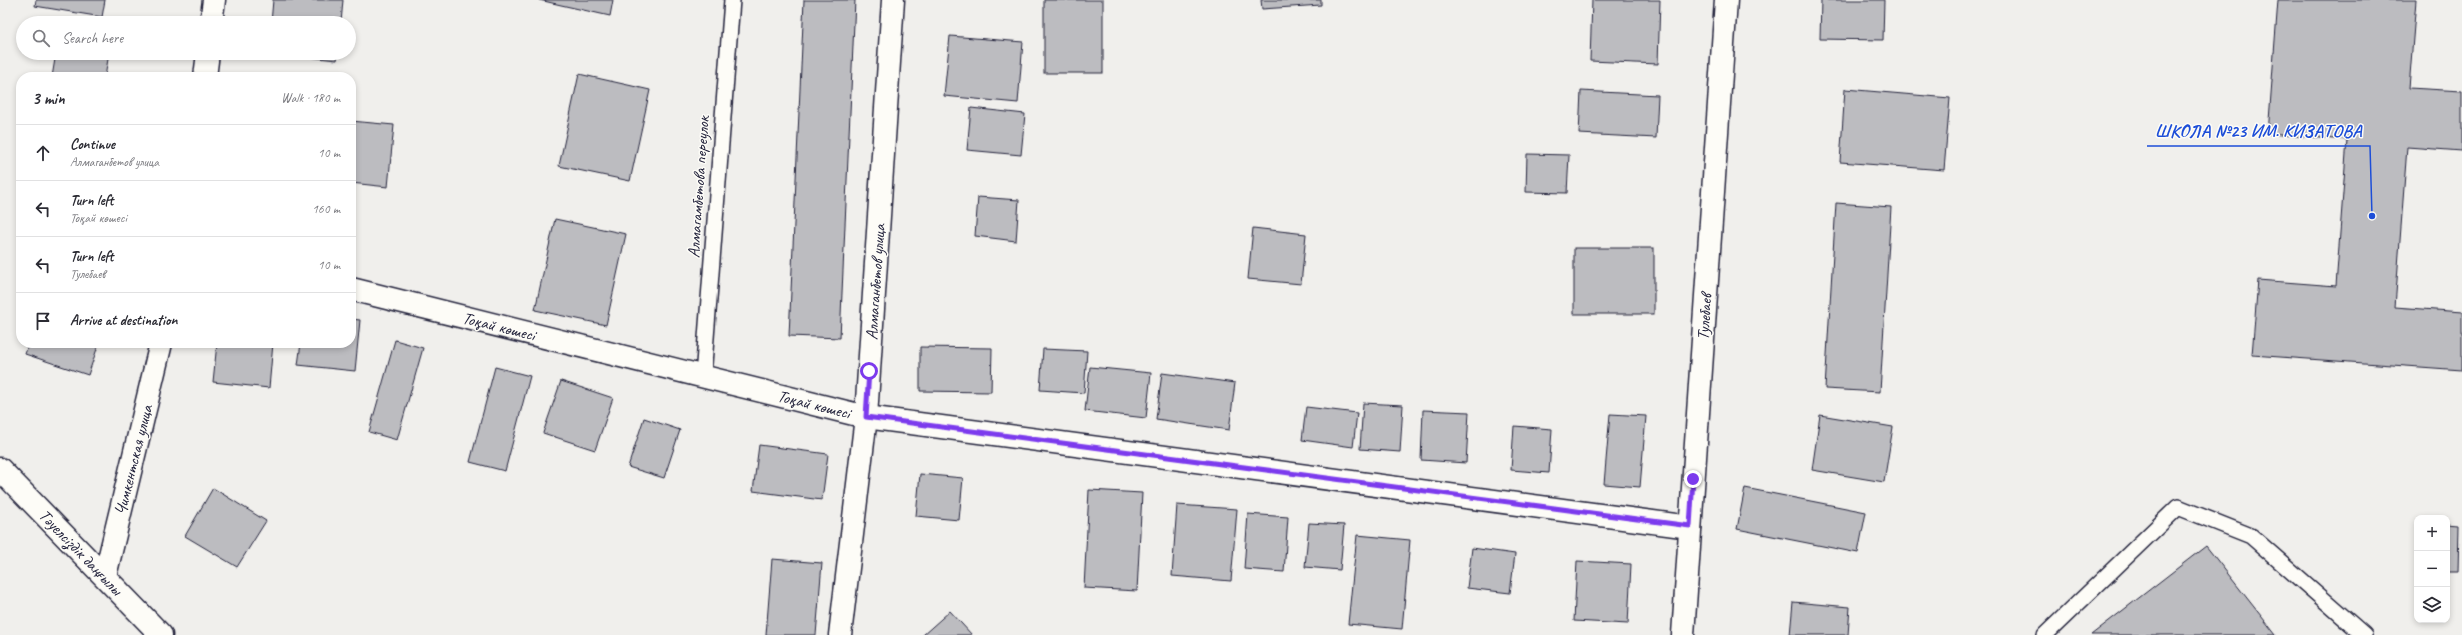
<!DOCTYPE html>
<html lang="en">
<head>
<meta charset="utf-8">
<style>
  body { margin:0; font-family:Caveat,sans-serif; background:#f7f7f7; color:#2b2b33 }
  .controls { position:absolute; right:12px; bottom:12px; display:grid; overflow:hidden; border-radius:8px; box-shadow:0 2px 6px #0003 }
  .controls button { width:36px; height:36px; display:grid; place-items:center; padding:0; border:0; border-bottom:1px solid #e1e1e2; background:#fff; color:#2b2b33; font:20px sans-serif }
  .stop { position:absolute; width:12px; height:12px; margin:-9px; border:3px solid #7c3aed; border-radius:50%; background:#fff }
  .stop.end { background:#7c3aed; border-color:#fff; box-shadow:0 1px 4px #0008 }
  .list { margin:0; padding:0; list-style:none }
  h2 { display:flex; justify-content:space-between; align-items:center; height:52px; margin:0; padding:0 16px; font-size:17px }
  h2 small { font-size:13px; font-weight:400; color:#7c7c81 }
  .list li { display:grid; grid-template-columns:26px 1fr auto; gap:12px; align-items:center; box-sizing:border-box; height:56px; padding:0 16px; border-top:1px solid #e1e1e2 }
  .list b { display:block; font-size:15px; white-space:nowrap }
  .list p { margin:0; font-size:13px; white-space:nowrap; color:#7c7c81 }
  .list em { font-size:13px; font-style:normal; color:#7c7c81 }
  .icon { flex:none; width:22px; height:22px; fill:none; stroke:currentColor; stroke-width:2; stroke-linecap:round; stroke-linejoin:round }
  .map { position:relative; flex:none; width:2462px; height:635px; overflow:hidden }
  .search { position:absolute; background:#fff; box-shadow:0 2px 6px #0003; left:16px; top:16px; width:340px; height:44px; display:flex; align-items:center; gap:10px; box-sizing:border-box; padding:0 14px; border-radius:22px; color:#7c7c81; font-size:15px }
  .panel { position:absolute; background:#fff; box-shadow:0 2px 6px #0003; left:16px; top:72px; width:340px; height:276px; border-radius:16px }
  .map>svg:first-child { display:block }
</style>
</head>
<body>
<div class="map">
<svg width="2462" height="635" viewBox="0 0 2462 635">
  <rect width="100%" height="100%" fill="#f0efec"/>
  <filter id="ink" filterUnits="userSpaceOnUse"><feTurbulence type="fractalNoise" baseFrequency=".025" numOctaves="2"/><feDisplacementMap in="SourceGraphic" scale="8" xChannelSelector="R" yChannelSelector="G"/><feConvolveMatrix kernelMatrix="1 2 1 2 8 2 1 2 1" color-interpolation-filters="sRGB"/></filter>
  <g filter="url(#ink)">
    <g fill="#bcbcc0" stroke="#22223b">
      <polygon points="36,0 105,0 102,17 35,6"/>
      <polygon points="273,0 343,0 341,23 271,23"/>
      <polygon points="539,0 613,0 610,16"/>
      <polygon points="804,0 855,0 840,338 789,336"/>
      <rect x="1044" y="0" width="59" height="73"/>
      <polygon points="1261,0 1321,0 1321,5 1262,9"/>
      <polygon points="1592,0 1660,0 1658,64 1590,61"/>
      <polygon points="1821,0 1884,0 1883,40 1820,39"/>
      <polygon points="2278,0 2416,0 2409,88 2462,91 2462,151 2407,147 2395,307 2462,312 2462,370 2252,355 2258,280 2336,286 2347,140 2268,134"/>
      <polygon points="950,36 1023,42 1018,103 944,96"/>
      <polygon points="56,53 109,53 105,77 52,77"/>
      <polygon points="269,53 338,53 337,60"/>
      <polygon points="579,74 650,90 630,181 559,166"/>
      <polygon points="1845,89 1950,98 1944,170 1840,162"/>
      <polygon points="1581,91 1658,95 1656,138 1579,134"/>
      <polygon points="971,108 1025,114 1021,155 967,150"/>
      <polygon points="351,121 394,125 388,187 351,183"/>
      <polygon points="1527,154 1569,155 1567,193 1526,192"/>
      <polygon points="978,197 1019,200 1016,241 975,236"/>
      <polygon points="1836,203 1891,207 1880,392 1825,389"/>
      <polygon points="555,219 626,234 606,325 535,310"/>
      <polygon points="1253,228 1306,234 1301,284 1248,279"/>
      <rect x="1574" y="248" width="80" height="66"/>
      <polygon points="351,319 360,320 355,371 298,365 301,343 351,343"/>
      <polygon points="395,340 423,348 397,440 369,432"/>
      <polygon points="29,343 99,343 88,375 25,354"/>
      <polygon points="217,343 273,343 269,388 213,382"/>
      <polygon points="920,347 992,348 991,392 920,391"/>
      <polygon points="1043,349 1087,351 1084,393 1040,390"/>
      <polygon points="495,367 530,376 505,471 470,462"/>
      <polygon points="1090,367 1151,373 1146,418 1085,411"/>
      <polygon points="1162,373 1235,383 1229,430 1156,419"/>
      <polygon points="561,381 613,398 595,450 543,433"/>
      <polygon points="1363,403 1403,405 1400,452 1360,449"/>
      <polygon points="1306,407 1357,413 1353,447 1302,440"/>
      <polygon points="1423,410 1469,412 1466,463 1421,460"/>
      <polygon points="1610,414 1646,416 1640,487 1604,484"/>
      <polygon points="1820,415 1893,427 1884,482 1812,470"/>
      <polygon points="644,418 680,430 664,478 628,467"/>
      <polygon points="1514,426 1552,429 1549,473 1511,470"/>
      <polygon points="759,445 828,454 822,500 753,491"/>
      <polygon points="920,474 963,478 959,520 916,516"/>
      <polygon points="213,488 266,521 237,567 185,536"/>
      <polygon points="1745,488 1866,512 1858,553 1737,529"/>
      <polygon points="1089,490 1142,493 1137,591 1084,588"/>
      <polygon points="1177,505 1237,509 1231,581 1172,576"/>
      <polygon points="1248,514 1288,517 1284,572 1244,569"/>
      <polygon points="1309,523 1344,525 1340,570 1305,567"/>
      <polygon points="2447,524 2459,525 2458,572 2447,572"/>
      <polygon points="1357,535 1410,540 1402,629 1348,624"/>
      <polygon points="2206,546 2276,635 2091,635"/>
      <polygon points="1472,548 1515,554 1510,593 1467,588"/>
      <polygon points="772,559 822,563 816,635 766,635"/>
      <polygon points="1577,561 1631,564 1628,624 1574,621"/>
      <polygon points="1793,602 1850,607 1848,635 1790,635"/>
      <polygon points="950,611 972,635 923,635"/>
    </g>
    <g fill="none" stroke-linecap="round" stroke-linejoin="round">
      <g stroke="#22223b" stroke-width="18">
        <g id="lane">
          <polyline points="703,377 732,0"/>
          <polyline points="2045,635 2178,507 2251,536 2364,635"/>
        </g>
      </g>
      <g stroke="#22223b" stroke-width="25">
        <g id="street">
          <polyline points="351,289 866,417 1690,527"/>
          <polyline points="840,635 866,417 893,0"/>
          <polyline points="1683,635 1726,0"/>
        </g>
      </g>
      <g stroke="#22223b" stroke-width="25">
        <g id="secondary">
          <polyline points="211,23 214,0"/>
          <polyline points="205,77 208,53"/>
          <polyline points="0,469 161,635"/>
          <polyline points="105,576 161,343"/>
        </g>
      </g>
      <use href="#lane" stroke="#fdfcf7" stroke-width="15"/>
      <use href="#street" stroke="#fdfcf7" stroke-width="22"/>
      <use href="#secondary" stroke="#fdfcf7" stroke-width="22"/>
    </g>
  </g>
  <g fill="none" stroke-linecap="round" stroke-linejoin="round" filter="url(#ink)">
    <polyline stroke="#7c3aed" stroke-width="5" points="869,371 866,417 1690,526 1693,479"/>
  </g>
  <g text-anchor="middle" stroke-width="3" stroke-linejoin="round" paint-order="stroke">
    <g font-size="17" fill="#22223b" stroke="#fdfcf7">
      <text transform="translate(698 187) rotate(-86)" y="6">Алмагамбетова переулок</text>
      <text transform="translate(875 282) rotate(-86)" y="6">Алмаганбетов улица</text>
      <text transform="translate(1704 317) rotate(-86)" y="6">Тулебаев</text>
      <text transform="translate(499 326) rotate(14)" y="6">Тоқай көшесі</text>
      <text transform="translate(814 404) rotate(14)" y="6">Тоқай көшесі</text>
      <text transform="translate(133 460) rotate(-76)" y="6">Чимкентская улица</text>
      <text transform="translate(81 552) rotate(46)" y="6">Тәуелсіздік даңғылы</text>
    </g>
  </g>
  <path fill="none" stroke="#1d4ed8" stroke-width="1.5" d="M2372 216L2370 146H2147"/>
  <circle fill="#1d4ed8" stroke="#fdfcf7" stroke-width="1.5" cx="2372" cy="216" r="4"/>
  <g font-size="18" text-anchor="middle" font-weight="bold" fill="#1d4ed8" stroke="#fdfcf7" stroke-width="3" stroke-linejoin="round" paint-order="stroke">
    <text x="2258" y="137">ШКОЛА №23 ИМ. КИЗАТОВА</text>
  </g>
</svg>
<div class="controls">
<button>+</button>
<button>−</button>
<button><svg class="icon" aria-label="layers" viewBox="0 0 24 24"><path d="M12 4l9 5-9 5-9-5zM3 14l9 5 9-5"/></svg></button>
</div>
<div class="stop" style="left:869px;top:371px"></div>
<div class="stop end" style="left:1693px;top:479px"></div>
<div class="search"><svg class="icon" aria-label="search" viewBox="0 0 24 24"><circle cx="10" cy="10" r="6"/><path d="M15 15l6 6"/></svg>Search here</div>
<section class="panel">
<h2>3 min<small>Walk · 180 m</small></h2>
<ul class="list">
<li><svg class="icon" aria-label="ahead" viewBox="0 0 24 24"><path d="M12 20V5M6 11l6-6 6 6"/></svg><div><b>Continue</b><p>Алмаганбетов улица</p></div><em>10 m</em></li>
<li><svg class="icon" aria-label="left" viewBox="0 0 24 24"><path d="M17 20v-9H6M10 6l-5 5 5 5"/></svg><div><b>Turn left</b><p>Тоқай көшесі</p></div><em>160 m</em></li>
<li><svg class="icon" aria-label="left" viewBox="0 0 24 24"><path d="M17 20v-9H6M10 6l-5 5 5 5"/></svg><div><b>Turn left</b><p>Тулебаев</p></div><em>10 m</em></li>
<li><svg class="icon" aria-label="arrive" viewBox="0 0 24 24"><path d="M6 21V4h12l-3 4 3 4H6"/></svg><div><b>Arrive at destination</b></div></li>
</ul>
</section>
</div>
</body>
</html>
